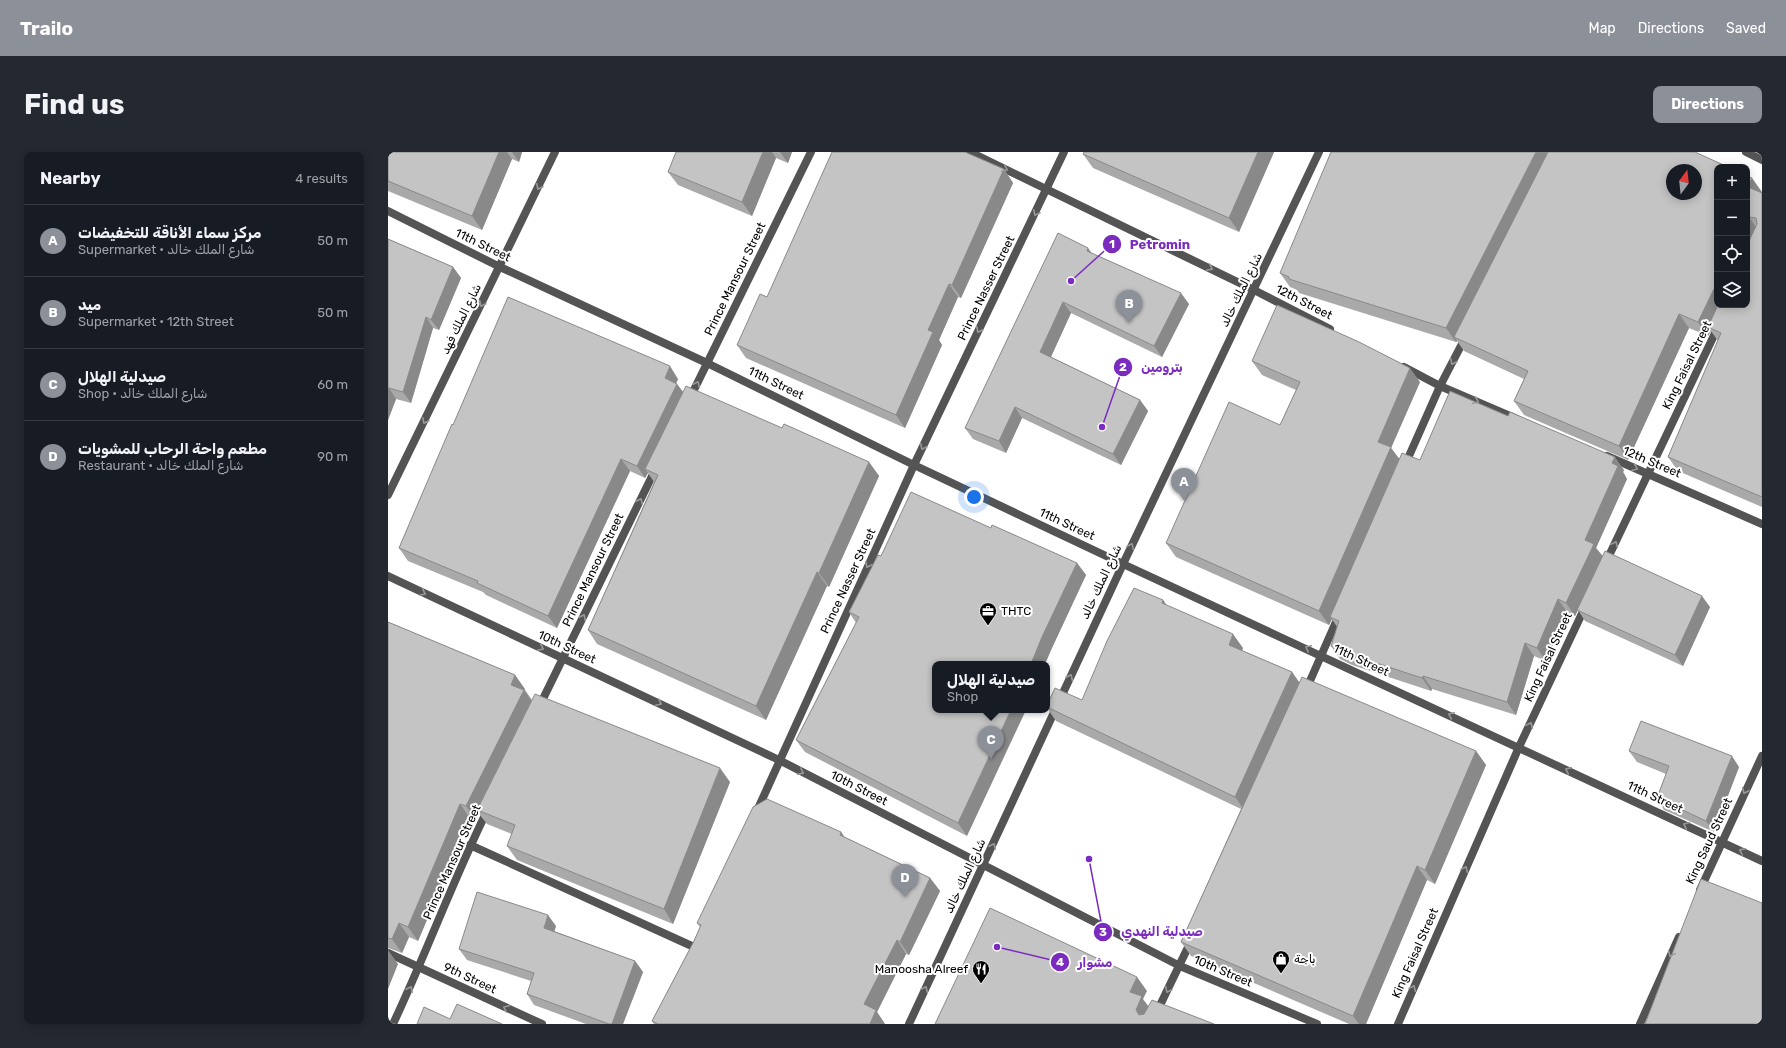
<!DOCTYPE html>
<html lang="en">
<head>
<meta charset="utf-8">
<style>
  body { margin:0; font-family:Rubik,"Noto Sans Arabic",sans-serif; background:#242831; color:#f1f3f6 }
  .controls { position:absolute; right:12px; top:12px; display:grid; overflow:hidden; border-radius:8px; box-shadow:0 2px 10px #0003 }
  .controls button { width:36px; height:36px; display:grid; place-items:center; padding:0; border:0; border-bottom:1px solid #363941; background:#171b24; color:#f1f3f6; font:20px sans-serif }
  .compass { position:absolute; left:1278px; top:12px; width:36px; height:36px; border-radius:50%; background:#171b24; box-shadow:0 2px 10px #0003; rotate:15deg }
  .you { position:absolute; left:586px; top:345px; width:14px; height:14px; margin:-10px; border:3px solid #fff; border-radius:50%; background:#1a73e8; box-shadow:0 0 0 6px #1a73e833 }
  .badge { display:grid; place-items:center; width:26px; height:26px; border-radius:50%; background:#8c9099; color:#fff; font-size:13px; font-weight:700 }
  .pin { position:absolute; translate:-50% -33px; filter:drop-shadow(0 1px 2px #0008) }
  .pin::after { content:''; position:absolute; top:21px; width:14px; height:12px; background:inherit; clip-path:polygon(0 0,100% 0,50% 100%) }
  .popup { position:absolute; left:544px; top:509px; width:118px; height:52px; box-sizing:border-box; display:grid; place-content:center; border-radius:8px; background:#171b24; filter:drop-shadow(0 1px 3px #0005); font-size:13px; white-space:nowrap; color:#9ea1a6 }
  .popup b { font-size:15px; color:#f1f3f6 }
  .popup::after { content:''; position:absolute; left:50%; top:100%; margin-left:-8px; border:8px solid transparent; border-top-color:#171b24 }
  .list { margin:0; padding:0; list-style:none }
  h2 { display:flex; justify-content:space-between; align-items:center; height:52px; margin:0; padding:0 16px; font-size:17px }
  h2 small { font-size:13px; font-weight:400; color:#9ea1a6 }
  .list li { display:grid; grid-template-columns:26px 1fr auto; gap:12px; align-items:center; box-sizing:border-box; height:72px; padding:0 16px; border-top:1px solid #363941 }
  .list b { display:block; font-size:15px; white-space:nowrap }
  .list p { margin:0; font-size:13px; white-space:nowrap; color:#9ea1a6 }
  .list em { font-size:13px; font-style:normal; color:#9ea1a6 }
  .icon { flex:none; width:22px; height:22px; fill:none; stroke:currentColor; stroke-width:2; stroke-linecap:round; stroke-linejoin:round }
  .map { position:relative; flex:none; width:1374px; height:872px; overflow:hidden; border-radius:8px }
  header { display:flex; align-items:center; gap:24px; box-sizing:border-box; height:56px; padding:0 20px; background:#8c9099; color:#fff }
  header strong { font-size:19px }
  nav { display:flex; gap:22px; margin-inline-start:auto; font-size:14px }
  .intro { display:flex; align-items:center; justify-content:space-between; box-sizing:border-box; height:96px; padding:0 24px }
  h1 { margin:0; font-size:28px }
  .button { padding:10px 18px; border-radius:8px; background:#8c9099; color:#fff; font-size:14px; font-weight:700 }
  main { display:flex; gap:24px; padding:0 24px }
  aside { flex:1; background:#171b24; border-radius:8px; box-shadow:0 2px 10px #0003 }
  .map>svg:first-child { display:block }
</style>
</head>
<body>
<header>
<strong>Trailo</strong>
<nav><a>Map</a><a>Directions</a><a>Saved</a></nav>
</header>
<div class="intro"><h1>Find us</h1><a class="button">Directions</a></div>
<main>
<aside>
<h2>Nearby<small>4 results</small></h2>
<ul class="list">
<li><span class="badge">A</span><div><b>مركز سماء الأناقة للتخفيضات</b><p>Supermarket · شارع الملك خالد</p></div><em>50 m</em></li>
<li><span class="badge">B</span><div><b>ميد</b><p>Supermarket · 12th Street</p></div><em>50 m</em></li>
<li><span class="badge">C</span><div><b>صيدلية الهلال</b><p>Shop · شارع الملك خالد</p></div><em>60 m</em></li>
<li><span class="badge">D</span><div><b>مطعم واحة الرحاب للمشويات</b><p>Restaurant · شارع الملك خالد</p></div><em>90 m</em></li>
</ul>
</aside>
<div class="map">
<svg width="1374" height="872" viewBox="0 0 1374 872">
  <rect width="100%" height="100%" fill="#fff"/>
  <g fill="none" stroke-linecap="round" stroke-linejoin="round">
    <g stroke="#545454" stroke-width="8">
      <polyline points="582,0 866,138 942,177"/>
      <polyline points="0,59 112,115 319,211 526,313 735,412 1374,709"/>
      <polyline points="1016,215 1052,234 1129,267"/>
      <polyline points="301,248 423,0"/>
      <polyline points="1219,304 1374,372"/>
      <polyline points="1017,313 1052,234 1077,186"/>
      <polyline points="1218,410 1330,175"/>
      <polyline points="918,538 951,463"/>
      <polyline points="151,555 268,316"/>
      <polyline points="368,661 526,313 676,0"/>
      <polyline points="82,693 306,795"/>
      <polyline points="1312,738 1374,604"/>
      <polyline points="0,801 154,872"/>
      <path d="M5 872C38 802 65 728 99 659"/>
      <polyline points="763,872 803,789"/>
      <polyline points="1010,872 1131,595 1198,453"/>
      <polyline points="1252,872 1291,785"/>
    </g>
    <g stroke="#545454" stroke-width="8">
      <polyline points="1358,0 1374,8"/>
      <polyline points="0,343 167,0"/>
      <polyline points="0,424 391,608 792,814 929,872"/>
      <polyline points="521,872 735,412 931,0"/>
    </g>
  </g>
  <g fill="#a9a9a9">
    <polygon points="0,0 134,0 131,10 124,7 94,78 0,39"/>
    <polygon points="288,0 404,0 400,11 388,6 364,64 290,33 280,20"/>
    <polygon points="886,0 851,80 705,16 695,2"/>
    <polygon points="1329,15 1329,153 1359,153 1359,24 1374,41 1374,355 1290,319 1280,305 1330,189 1323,179 1320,184 1301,176 1240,308 1136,263 1126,249 1136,227 1076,199 1069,189 1068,190 911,141 909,138 902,135 892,121"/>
    <polygon points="616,17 625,31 573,146 570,145 551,188 554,193 517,276 358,206 349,193 379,145"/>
    <polygon points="0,87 65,115 73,126 51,178 45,176 23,251 8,247 0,268"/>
    <polygon points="705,102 801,152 774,205 683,161 663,205 752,248 760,259 733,313 634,266 618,301 585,287 577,276"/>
    <polygon points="864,209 1032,230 1003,296 1011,307 1236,318 1235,320 1239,327 1208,396 1215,404 1322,455 1295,514 1197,469 1190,458 1187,464 1179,460 1158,509 1146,504 1128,563 1044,537 1043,539 964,513 952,507 943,494 949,475 944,467 941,473 788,405 778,391 892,273 908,238 874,223"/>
    <polygon points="290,227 288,231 295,240 394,276 481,310 491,324 441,435 439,434 378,568 209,492 200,478 266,330 260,321 257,326 242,319 169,476 98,443 95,440 20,409 11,396 65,273"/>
    <polygon points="603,376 689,411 698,423 663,498 657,512 547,512 579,684 417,600 408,588 468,471 461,460 493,404"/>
    <polygon points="775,448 778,453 855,496 854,499 904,520 911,531 1088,599 1098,613 1047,732 1039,728 978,872 961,872 803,804 793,790 853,657 668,569 659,556 659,553 694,548"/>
    <polygon points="0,470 127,523 144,548 342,630 285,772 129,708 119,694 124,682 99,672 91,662 88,668 82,666 30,789 21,785 14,801 0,796"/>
    <polygon points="1241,599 1351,615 1326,680 1276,658 1269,646 1278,622 1249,610"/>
    <polygon points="453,680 456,685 542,726 552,739 521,803 518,802 489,860 497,872 266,872 264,869 306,789 312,775 309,771"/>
    <polygon points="168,774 166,779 247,809 255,820 235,872 198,872 146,853 139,842 143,829 79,808 71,797"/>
  </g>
  <g fill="#898989">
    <polygon points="111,0 119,0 124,7 94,78 84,64"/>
    <polygon points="124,0 134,0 131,10"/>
    <polygon points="375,0 384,0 388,6 364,64 354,50"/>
    <polygon points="392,0 404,0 400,11"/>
    <polygon points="870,0 886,0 851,80 841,66"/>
    <polygon points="1148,0 1165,0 1066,185 1069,189 1068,190 1058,176"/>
    <polygon points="616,17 625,31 573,146 564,133"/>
    <polygon points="1364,26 1374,40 1370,49 1360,35"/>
    <polygon points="1361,65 1371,79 1359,103 1359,70"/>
    <polygon points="700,96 708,107 699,99"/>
    <polygon points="65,115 73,126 51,178 43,168"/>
    <polygon points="561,132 570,145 551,188 554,193 517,276 508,263 540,178"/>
    <polygon points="1328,134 1329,135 1329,153 1335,153 1320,175 1323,179 1320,184 1310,170 1326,137"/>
    <polygon points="793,141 801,152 774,205 766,194"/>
    <polygon points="675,150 683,161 660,211 652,200"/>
    <polygon points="1291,162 1301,176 1240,308 1231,294"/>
    <polygon points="38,165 45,176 23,251 15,240"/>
    <polygon points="282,214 290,227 285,239 277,226"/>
    <polygon points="1022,216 1032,230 1003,296 1013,309 942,465 944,467 941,473 931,459 990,290"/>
    <polygon points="289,232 298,244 257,317 260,321 257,326 249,314"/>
    <polygon points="1,236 8,247 0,268 0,238"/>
    <polygon points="752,248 760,259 733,313 725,302"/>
    <polygon points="627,255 634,266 618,301 611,289"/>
    <polygon points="1227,305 1236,318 1235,320 1239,327 1208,396 1215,405 1187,464 1178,451 1197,388 1224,311"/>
    <polygon points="233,307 242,319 169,476 160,464"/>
    <polygon points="481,310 491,324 441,435 431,421"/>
    <polygon points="689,411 698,423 663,498 657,512 643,512 654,485"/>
    <polygon points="429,420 439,434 378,568 368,554"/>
    <polygon points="1314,444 1322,455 1295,514 1287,503"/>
    <polygon points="1170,447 1179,460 1158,509 1149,496"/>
    <polygon points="775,448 785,462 774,451"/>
    <polygon points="845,482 855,496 851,507 841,493"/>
    <polygon points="1137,491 1146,504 1128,563 1119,550"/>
    <polygon points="904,520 914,534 857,659 847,645"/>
    <polygon points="127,523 137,537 135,541 136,538 146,552 89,658 91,662 88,668 78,654"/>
    <polygon points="1035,524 1044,537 1043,539 1034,526"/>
    <polygon points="623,558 638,558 579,684 570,671"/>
    <polygon points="1088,599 1098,613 1047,732 1037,718"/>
    <polygon points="1344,604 1351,615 1326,680 1318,669"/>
    <polygon points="332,616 342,630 285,772 276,757"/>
    <polygon points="72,652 82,666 30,789 20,775"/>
    <polygon points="453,680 462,693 452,683"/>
    <polygon points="1029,714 1039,728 978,872 971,872 965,864"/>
    <polygon points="542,726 552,739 521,803 512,790"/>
    <polygon points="160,763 168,774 164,787 156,776"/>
    <polygon points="11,771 21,785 14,801 4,787"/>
    <polygon points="509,788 518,802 489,860 497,872 482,872 476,852"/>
    <polygon points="0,798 10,812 0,837"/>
    <polygon points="247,809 255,820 235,872 224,872"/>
    <polygon points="749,825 759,839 755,847 764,859 757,872 748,858 742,840"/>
  </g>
  <g fill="#c4c4c4" stroke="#898989" fill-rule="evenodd">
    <polygon points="0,0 111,0 84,64 0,29"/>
    <polygon points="288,0 375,0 354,50 280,20"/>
    <polygon points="444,0 577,0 616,17 564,133 561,132 540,178 545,180 508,263 349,193 372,142 379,145"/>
    <polygon points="696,0 870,0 841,66 695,2"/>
    <polygon points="943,0 1148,0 1058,176 901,127 901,125 892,121"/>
    <path d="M1160 0H1307L1340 15H1329V134L1326 137 1310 170 1291 162 1231 294 1126 249 1140 219 1066 185ZM1284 18H1308V42H1284Z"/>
    <polygon points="1359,24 1364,26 1360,35 1374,41 1374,345 1280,305 1333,181 1320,175 1330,153 1359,153 1359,93 1369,72 1368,66 1361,65 1359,70"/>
    <polygon points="670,81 700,96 699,99 793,141 766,194 675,150 652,200 752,248 725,302 627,255 611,289 577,276"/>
    <polygon points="0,87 65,115 43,168 38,165 15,240 1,236 0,238"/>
    <polygon points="120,145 282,214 277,226 289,232 249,314 233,307 160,464 89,431 90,429 11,396 64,272 65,273"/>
    <polygon points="889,153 971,190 1022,216 990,290 1003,295 931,459 778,391 841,250 892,273 912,230 864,209"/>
    <polygon points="298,234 394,276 396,272 481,310 431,421 429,420 368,554 200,478 270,323 257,317"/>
    <polygon points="1062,239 1120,264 1122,260 1227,305 1224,311 1230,314 1197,388 1206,392 1178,451 1170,447 1149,496 1137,491 1119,550 1035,524 1034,526 955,500 943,494 951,469 942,465 1014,301 1032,308"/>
    <polygon points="523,340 603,376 604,373 689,411 654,485 643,512 547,512 547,558 623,558 570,671 408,588 471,465 461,460 490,403 493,404"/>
    <polygon points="1217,399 1314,444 1287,503 1189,458"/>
    <polygon points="746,436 775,448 774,451 845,482 841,493 904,520 847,645 659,555 659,553 667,536 694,548 719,489"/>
    <polygon points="0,470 127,523 123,533 136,538 78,654 72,652 20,775 11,771 4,787 0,786"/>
    <polygon points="914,525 1088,599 1037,718 1029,714 965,864 793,790"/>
    <polygon points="147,542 332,616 276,757 119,694 127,673 89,658"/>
    <polygon points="1253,569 1344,604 1318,669 1269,646 1281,614 1241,599"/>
    <polygon points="379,647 453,680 452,683 542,726 512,790 509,788 476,852 488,858 482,872 270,872 264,869 306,789 313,773 309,771 365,655"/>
    <polygon points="1313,727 1374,751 1374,872 1257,872"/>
    <polygon points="89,740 160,763 156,776 247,809 224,872 221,872 139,842 146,821 71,797"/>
    <polygon points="602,756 749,825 742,840 754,844 748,858 751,863 756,862 764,848 826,872 547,872"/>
    <polygon points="69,852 114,872 29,872 36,855 62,867"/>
  </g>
  <defs><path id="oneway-chevron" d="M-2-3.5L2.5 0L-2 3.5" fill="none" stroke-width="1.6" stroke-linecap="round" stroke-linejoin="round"/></defs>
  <g stroke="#989898">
    <use href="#oneway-chevron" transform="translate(617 17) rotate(25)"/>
    <use href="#oneway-chevron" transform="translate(151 35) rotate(116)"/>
    <use href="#oneway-chevron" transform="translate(648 61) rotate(116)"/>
    <use href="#oneway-chevron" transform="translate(822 116) rotate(26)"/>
    <use href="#oneway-chevron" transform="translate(94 152) rotate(116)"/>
    <use href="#oneway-chevron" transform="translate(591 178) rotate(116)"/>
    <use href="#oneway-chevron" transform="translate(1065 210) rotate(117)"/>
    <use href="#oneway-chevron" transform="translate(309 232) rotate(-64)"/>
    <use href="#oneway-chevron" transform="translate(1088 249) rotate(23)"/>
    <use href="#oneway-chevron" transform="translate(37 269) rotate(116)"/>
    <use href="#oneway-chevron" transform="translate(535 295) rotate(116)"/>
    <use href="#oneway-chevron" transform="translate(1247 316) rotate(23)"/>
    <use href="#oneway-chevron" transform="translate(252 349) rotate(-64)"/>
    <use href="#oneway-chevron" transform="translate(1227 392) rotate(-65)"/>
    <use href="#oneway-chevron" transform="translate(743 394) rotate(-64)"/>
    <use href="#oneway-chevron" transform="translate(480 413) rotate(115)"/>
    <use href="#oneway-chevron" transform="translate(35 441) rotate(25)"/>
    <use href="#oneway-chevron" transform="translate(195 465) rotate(-64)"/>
    <use href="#oneway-chevron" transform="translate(153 496) rotate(25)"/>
    <use href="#oneway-chevron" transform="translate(920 496) rotate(-155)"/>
    <use href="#oneway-chevron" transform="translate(682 525) rotate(-65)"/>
    <use href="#oneway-chevron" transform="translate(271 551) rotate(25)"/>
    <use href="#oneway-chevron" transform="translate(1063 563) rotate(-155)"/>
    <use href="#oneway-chevron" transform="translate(1142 573) rotate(-65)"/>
    <use href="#oneway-chevron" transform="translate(1180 618) rotate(-155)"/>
    <use href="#oneway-chevron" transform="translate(413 620) rotate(27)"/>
    <use href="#oneway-chevron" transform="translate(1357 639) rotate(115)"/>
    <use href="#oneway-chevron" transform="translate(1298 673) rotate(-155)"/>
    <use href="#oneway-chevron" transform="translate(605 694) rotate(-65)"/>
    <use href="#oneway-chevron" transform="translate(1354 699) rotate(-154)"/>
    <use href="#oneway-chevron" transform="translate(1077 717) rotate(-66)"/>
    <use href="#oneway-chevron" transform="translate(1283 802) rotate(114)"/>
    <use href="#oneway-chevron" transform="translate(1025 836) rotate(-66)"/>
    <use href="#oneway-chevron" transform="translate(22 837) rotate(-65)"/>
    <use href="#oneway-chevron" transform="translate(537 837) rotate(-65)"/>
    <use href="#oneway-chevron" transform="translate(780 838) rotate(116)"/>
    <use href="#oneway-chevron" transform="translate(118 856) rotate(-155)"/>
  </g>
  <defs>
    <g id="office-pin" transform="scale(0.9)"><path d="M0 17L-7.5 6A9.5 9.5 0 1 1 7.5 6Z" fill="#000" stroke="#fff"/><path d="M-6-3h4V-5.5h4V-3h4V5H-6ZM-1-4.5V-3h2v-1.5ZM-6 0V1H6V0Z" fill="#fff"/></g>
    <g id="shop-pin" transform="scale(0.9)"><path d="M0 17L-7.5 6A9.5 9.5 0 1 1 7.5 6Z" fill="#000" stroke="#fff"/><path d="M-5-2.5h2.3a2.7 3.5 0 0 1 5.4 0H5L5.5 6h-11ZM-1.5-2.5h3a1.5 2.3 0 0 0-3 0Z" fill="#fff"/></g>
    <g id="restaurant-pin" transform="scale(0.9)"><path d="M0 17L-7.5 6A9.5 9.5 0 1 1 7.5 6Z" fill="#000" stroke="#fff"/><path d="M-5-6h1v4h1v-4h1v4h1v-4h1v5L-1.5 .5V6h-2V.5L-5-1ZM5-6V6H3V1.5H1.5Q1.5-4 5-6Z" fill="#fff"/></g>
  </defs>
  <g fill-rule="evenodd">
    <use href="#office-pin" x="600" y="459"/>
    <use href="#shop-pin" x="893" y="807"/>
    <use href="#restaurant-pin" x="593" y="817"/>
  </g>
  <g text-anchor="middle" stroke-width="4" stroke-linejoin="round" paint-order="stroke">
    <g font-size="12" fill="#000" stroke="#fff">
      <text transform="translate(95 93) rotate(26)" y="4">11th Street</text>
      <text transform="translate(347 127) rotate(-64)" y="4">Prince Mansour Street</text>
      <text transform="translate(598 136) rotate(-64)" y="4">Prince Nasser Street</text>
      <text transform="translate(853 138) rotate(-64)" y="4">شارع الملك خالد</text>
      <text transform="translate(916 150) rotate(27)" y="4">12th Street</text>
      <text transform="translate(73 167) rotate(-64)" y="4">شارع الملك فهد</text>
      <text transform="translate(1299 213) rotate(-64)" y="4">King Faisal Street</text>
      <text transform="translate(388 231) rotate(26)" y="4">11th Street</text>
      <text transform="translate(1264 310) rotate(23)" y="4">12th Street</text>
      <text transform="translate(679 372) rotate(25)" y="4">11th Street</text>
      <text transform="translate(205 418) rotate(-64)" y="4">Prince Mansour Street</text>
      <text transform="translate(460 429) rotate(-65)" y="4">Prince Nasser Street</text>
      <text transform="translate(713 430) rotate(-65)" y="4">شارع الملك خالد</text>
      <text transform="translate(179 495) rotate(25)" y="4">10th Street</text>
      <text transform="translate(1160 505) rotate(-65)" y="4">King Faisal Street</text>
      <text transform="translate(973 508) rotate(25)" y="4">11th Street</text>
      <text transform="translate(471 636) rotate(27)" y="4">10th Street</text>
      <text transform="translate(1267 645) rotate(25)" y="4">11th Street</text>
      <text transform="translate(1321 689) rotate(-65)" y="4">King Saud Street</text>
      <text transform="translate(64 710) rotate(-66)" y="4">Prince Mansour Street</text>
      <text transform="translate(577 724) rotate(-65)" y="4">شارع الملك خالد</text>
      <text transform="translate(1027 801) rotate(-66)" y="4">King Faisal Street</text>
      <text transform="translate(835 819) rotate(23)" y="4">10th Street</text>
      <text transform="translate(82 826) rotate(25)" y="4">9th Street</text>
    </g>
    <g font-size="12" fill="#000" stroke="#fff" text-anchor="start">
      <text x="613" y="463">THTC</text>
      <text x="906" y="811">باجة</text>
      <text x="580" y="821" text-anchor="end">Manoosha Alreef</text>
    </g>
  </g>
  <path fill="none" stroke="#7b2cbf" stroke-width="1.5" d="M683 129L724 92M714 275L735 215M701 707L715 780M609 795L672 810"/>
  <g fill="#7b2cbf" stroke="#fff" stroke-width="1.5">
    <circle cx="683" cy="129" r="4"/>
    <circle cx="714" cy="275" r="4"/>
    <circle cx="701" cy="707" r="4"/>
    <circle cx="609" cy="795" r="4"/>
    <circle cx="724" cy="92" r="10"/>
    <circle cx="735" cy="215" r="10"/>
    <circle cx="715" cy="780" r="10"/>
    <circle cx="672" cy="810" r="10"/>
  </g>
  <g font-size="12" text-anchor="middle" font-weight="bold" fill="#fff">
    <text x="724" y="96">1</text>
    <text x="735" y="219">2</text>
    <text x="715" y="784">3</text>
    <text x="672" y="814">4</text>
  </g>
  <g font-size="13" text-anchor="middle" font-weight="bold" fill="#7b2cbf" stroke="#fff" stroke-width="4" stroke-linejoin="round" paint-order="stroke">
    <text x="772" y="97">Petromin</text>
    <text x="774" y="220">بترومين</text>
    <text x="774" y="784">صيدلية النهدي</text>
    <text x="707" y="815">مشوار</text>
  </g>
</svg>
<div class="controls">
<button>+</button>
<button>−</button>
<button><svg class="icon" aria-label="locate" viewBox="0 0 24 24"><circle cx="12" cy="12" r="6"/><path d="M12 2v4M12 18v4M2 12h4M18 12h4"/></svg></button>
<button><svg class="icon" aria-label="layers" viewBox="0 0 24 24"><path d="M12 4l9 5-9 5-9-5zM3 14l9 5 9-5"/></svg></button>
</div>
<svg class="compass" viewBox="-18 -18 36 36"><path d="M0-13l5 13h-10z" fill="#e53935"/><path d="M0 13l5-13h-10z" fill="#9ea1a6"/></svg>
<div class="you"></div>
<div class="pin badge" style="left:796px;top:349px">A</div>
<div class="pin badge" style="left:741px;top:171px">B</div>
<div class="pin badge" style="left:603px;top:607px">C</div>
<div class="popup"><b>صيدلية الهلال</b>Shop</div>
<div class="pin badge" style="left:517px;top:745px">D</div>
</div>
</main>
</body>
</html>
